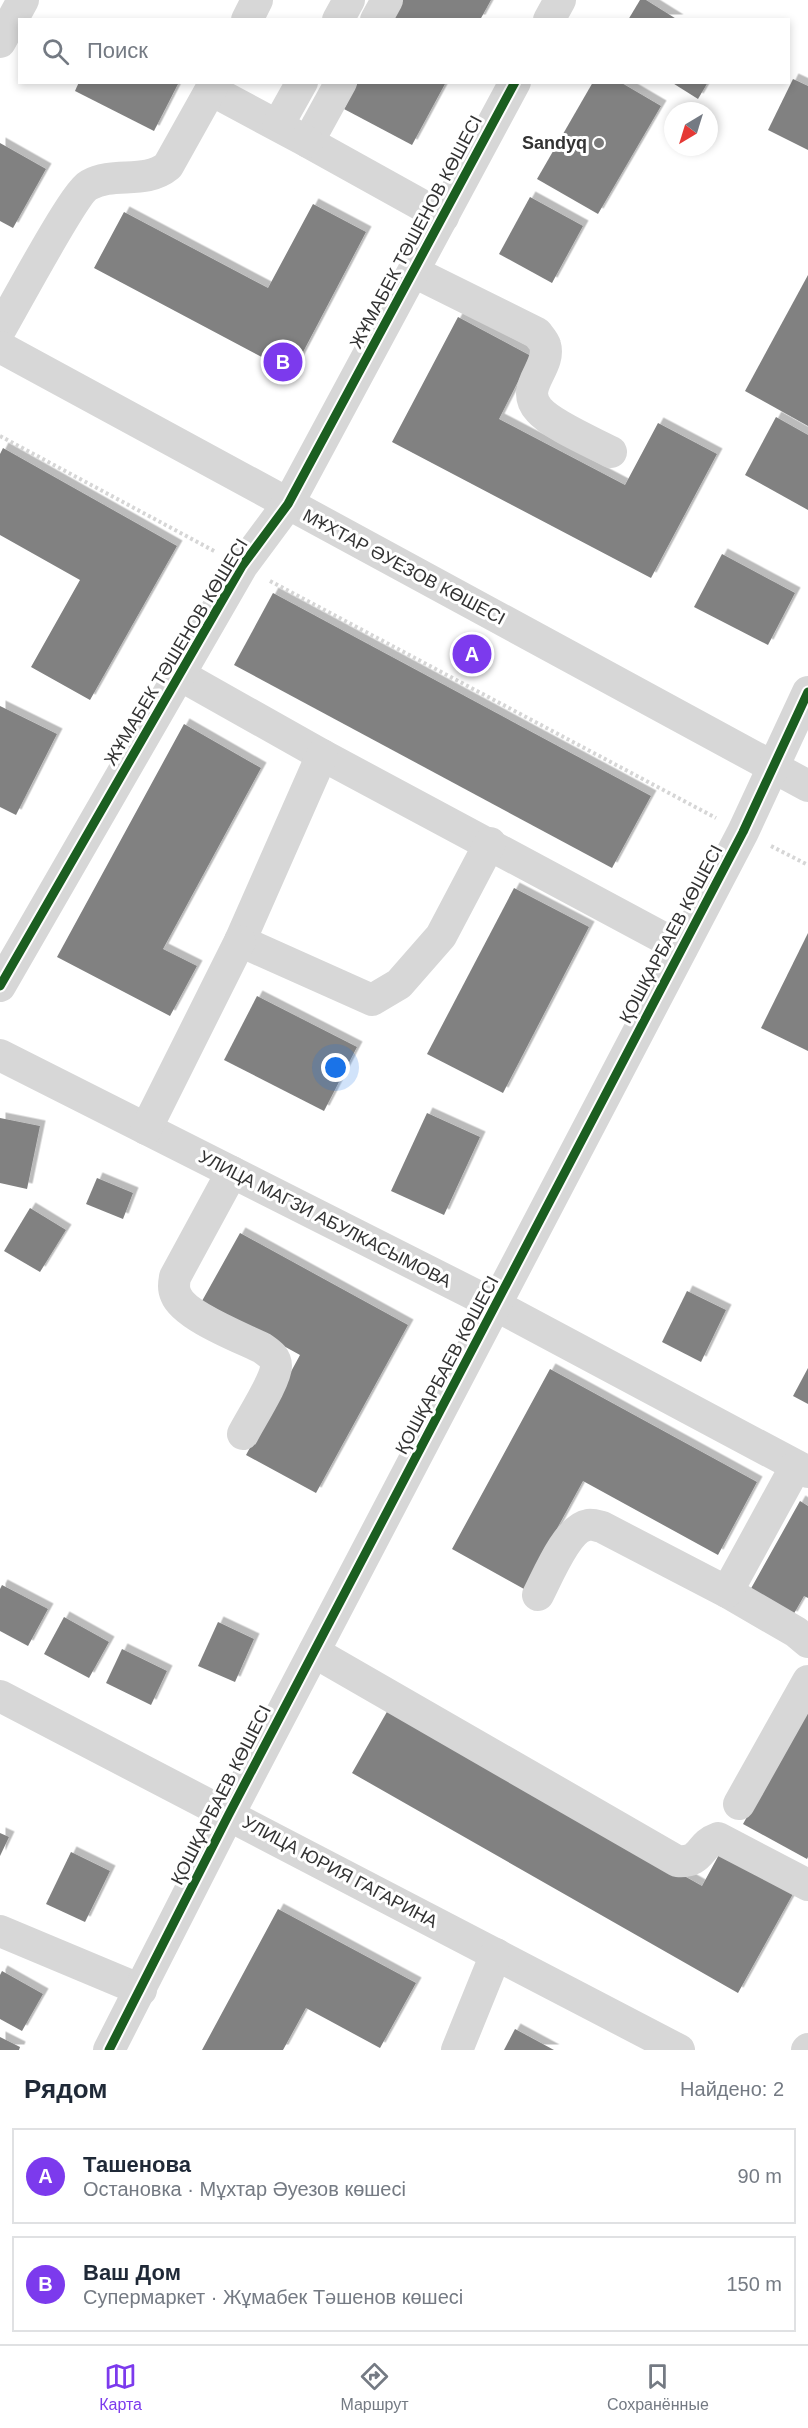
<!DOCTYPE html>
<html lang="ru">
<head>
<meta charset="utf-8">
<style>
  body { margin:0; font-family:Arial,sans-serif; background:#f2f2f3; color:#1f2937 }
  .compass { position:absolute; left:664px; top:102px; width:54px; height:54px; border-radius:50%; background:#fff; box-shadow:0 3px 9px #0003; rotate:218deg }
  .you { position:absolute; left:336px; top:1068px; width:21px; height:21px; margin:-15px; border:4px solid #fff; border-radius:50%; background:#1a73e8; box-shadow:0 0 0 9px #1a73e833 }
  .badge { display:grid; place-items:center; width:39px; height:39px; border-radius:50%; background:#7c3aed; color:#fff; font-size:20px; font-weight:700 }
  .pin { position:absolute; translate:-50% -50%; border:3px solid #fff; box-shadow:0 2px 6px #0006 }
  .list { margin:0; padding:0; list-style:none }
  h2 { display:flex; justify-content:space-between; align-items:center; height:78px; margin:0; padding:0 24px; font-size:26px }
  h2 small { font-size:20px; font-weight:400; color:#747a83 }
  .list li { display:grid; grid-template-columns:39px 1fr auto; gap:18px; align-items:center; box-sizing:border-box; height:96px; margin:0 12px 12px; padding:0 12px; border:2px solid #e0e1e3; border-radius:0px }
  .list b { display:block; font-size:22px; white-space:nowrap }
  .list p { margin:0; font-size:20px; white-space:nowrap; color:#747a83 }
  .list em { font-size:20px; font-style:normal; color:#747a83 }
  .icon { flex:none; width:33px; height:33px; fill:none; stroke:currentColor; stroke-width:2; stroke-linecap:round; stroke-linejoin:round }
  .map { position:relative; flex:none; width:808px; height:2050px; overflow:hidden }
  .search { position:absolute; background:#fff; box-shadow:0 3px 9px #0003; left:18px; right:18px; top:18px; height:66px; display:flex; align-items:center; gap:15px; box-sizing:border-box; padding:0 21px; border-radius:0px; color:#747a83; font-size:22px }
  .sheet { height:294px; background:#fff }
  nav { display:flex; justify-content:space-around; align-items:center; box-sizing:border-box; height:84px; border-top:2px solid #e0e1e3; background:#fff; font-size:16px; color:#747a83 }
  nav a { display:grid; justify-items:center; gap:3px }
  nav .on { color:#7c3aed }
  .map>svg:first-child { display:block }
</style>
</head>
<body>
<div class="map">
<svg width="808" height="2050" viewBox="0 0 808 2050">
  <defs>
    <filter id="shadow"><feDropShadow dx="5.5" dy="-5.5" stdDeviation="0" flood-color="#0004"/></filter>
  </defs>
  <rect width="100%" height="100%" fill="#fff"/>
  <g fill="#818181" filter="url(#shadow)">
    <polygon points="403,0 491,0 480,20 393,20"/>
    <polygon points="640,0 646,0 678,20 628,20"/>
    <polygon points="793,79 808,86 808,150 768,130"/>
    <polygon points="79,82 179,82 154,131 75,91"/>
    <polygon points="358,82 446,82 412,145 344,109"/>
    <polygon points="593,82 620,82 661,106 598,214 537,179"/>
    <polygon points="671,82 708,82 698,99"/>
    <polygon points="0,143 46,169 13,228 0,221"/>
    <polygon points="530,197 583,226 552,283 499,254"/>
    <polygon points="313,204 366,232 292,373 94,268 124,212 268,288"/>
    <polygon points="808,275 808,426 745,391"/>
    <polygon points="458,317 531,356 499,419 625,485 658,423 717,454 651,578 392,442"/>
    <polygon points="776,417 808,435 808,510 745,475"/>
    <polygon points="3,448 177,546 90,700 31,667 80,580 0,535 0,454"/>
    <polygon points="722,554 795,593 768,645 694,607"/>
    <polygon points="273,593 651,796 612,868 234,665"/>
    <polygon points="0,706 57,734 16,815 0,807"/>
    <polygon points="184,724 261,768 163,949 197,966 170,1016 57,957"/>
    <polygon points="514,888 589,927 503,1093 427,1054"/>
    <polygon points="808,933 808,1051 761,1028"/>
    <polygon points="257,996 357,1047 324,1111 224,1060"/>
    <polygon points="427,1113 480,1137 444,1215 391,1191"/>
    <polygon points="0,1118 40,1126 27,1189 0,1183"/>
    <polygon points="97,1178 133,1193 123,1219 86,1204"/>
    <polygon points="30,1208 66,1230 40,1272 4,1251"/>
    <polygon points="240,1233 408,1325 316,1493 246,1455 300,1355 202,1301"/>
    <polygon points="687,1291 726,1310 701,1362 662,1342"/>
    <polygon points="808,1368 808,1404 793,1396"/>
    <polygon points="550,1369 757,1482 718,1555 583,1481 524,1589 452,1549"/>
    <polygon points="800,1501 808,1506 808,1598 804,1596 792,1617 749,1592"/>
    <polygon points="2,1585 48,1609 28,1646 0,1631 0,1589"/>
    <polygon points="64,1617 109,1642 89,1678 44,1654"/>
    <polygon points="218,1622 254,1639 235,1682 198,1666"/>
    <polygon points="122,1649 167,1671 151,1705 106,1683"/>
    <polygon points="808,1709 808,1857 807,1859 743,1824"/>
    <polygon points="388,1710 702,1886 721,1851 794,1892 738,1993 352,1773"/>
    <polygon points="0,1833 9,1837 0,1856"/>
    <polygon points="71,1852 110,1871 85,1922 46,1904"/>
    <polygon points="278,1909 416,1983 380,2048 306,2008 283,2050 202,2050"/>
    <polygon points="2,1971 43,1994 22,2031 0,2019 0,1975"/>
    <polygon points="515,2029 554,2050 504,2050"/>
    <polygon points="0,2037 20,2047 19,2050 0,2050"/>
  </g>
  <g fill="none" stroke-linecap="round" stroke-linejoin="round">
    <g stroke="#d6d6d6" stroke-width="4" stroke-dasharray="3 3" stroke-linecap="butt">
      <polyline points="0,436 216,552"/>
      <polyline points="270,581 716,818"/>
      <polyline points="771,846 808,865"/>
    </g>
    <g stroke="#d7d7d7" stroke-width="32">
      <polyline points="247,20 257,0"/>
      <polyline points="338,20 349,0"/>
      <polyline points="376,20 387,0"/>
      <polyline points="549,20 560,0"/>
      <polyline points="0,42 23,0"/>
      <polyline points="341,82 308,142 443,217"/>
      <polyline points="211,90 308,142"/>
      <polyline points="278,125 302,82"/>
      <path d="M414 272 537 333C539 336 544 341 545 345 552 368 518 387 539 410 552 425 592 442 611 452"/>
      <path d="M0 330C13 308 74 193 89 185 114 171 145 185 168 166L215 82"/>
      <polyline points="0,347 808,786"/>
      <polyline points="180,675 322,755 682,948"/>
      <polyline points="322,755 240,941 372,1000 399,984 441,936 490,843"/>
      <polyline points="0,986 242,566 288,504 515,82"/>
      <polyline points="0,1055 497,1306 808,1472"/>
      <polyline points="146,1129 240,941"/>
      <path d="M232 1172 175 1277C174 1283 173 1289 176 1295 184 1316 242 1338 262 1348 269 1353 276 1357 276 1366 276 1380 250 1420 243 1434"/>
      <polyline points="727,1592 796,1632 808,1642"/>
      <path d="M538 1595C547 1578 567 1528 588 1525 592 1524 598 1526 602 1527L727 1592 796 1466"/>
      <path d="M314 1652 677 1861C703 1863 698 1845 718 1838L808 1885"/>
      <polyline points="0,1696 679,2050"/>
      <polyline points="739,1804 808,1681"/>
      <polyline points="0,1931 141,1990"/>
      <polyline points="109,2050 229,1814 743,832 808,692"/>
      <polyline points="457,2050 496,1954"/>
      <polyline points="807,2050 808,2049"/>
    </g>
    <g stroke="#fff" stroke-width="13">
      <g id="cycleway">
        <polyline points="0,986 242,566 288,504 515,82"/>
        <polyline points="109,2050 229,1814 743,832 808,692"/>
      </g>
    </g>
    <use href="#cycleway" stroke="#1b5e20" stroke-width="9"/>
  </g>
  <circle fill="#7a7a7a" stroke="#fff" stroke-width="2" cx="599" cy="143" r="6"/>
  <g text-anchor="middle" stroke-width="6" stroke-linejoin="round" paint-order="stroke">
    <g font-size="18" font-weight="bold" fill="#333" stroke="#fff" text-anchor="end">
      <text x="587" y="149">Sandyq</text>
    </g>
    <g font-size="18" fill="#333" stroke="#fff">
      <text transform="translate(416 232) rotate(-62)" y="6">ЖҰМАБЕК ТӘШЕНОВ КӨШЕСІ</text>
      <text transform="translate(404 567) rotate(28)" y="6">МҰХТАР ӘУЕЗОВ КӨШЕСІ</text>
      <text transform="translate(176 652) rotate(-59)" y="6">ЖҰМАБЕК ТӘШЕНОВ КӨШЕСІ</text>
      <text transform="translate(671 934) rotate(-62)" y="6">ҚОШҚАРБАЕВ КӨШЕСІ</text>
      <text transform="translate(325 1219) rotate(27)" y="6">УЛИЦА МАГЗИ АБУЛКАСЫМОВА</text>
      <text transform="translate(447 1365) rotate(-62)" y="6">ҚОШҚАРБАЕВ КӨШЕСІ</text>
      <text transform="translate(221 1795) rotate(-63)" y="6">ҚОШҚАРБАЕВ КӨШЕСІ</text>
      <text transform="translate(340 1872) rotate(28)" y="6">УЛИЦА ЮРИЯ ГАГАРИНА</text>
    </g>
  </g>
</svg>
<svg class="compass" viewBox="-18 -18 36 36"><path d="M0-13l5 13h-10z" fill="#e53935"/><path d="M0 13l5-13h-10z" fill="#747a83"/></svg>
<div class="you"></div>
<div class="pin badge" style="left:472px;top:654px">A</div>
<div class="pin badge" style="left:283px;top:362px">B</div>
<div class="search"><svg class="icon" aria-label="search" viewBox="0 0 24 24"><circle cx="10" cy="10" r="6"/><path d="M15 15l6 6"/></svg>Поиск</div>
</div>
<section class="sheet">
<h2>Рядом<small>Найдено: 2</small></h2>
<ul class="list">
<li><span class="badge">A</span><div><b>Ташенова</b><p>Остановка · Мұхтар Әуезов көшесі</p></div><em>90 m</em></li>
<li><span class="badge">B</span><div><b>Ваш Дом</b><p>Супермаркет · Жұмабек Тәшенов көшесі</p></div><em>150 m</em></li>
</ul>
</section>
<nav>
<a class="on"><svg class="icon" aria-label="map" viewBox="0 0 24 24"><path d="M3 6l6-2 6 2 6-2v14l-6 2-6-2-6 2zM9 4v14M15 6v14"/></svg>Карта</a>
<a><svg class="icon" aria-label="directions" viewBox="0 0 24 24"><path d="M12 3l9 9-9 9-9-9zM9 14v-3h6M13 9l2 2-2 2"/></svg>Маршрут</a>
<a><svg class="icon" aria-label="saved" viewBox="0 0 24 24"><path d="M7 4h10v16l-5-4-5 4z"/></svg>Сохранённые</a>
</nav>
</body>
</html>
